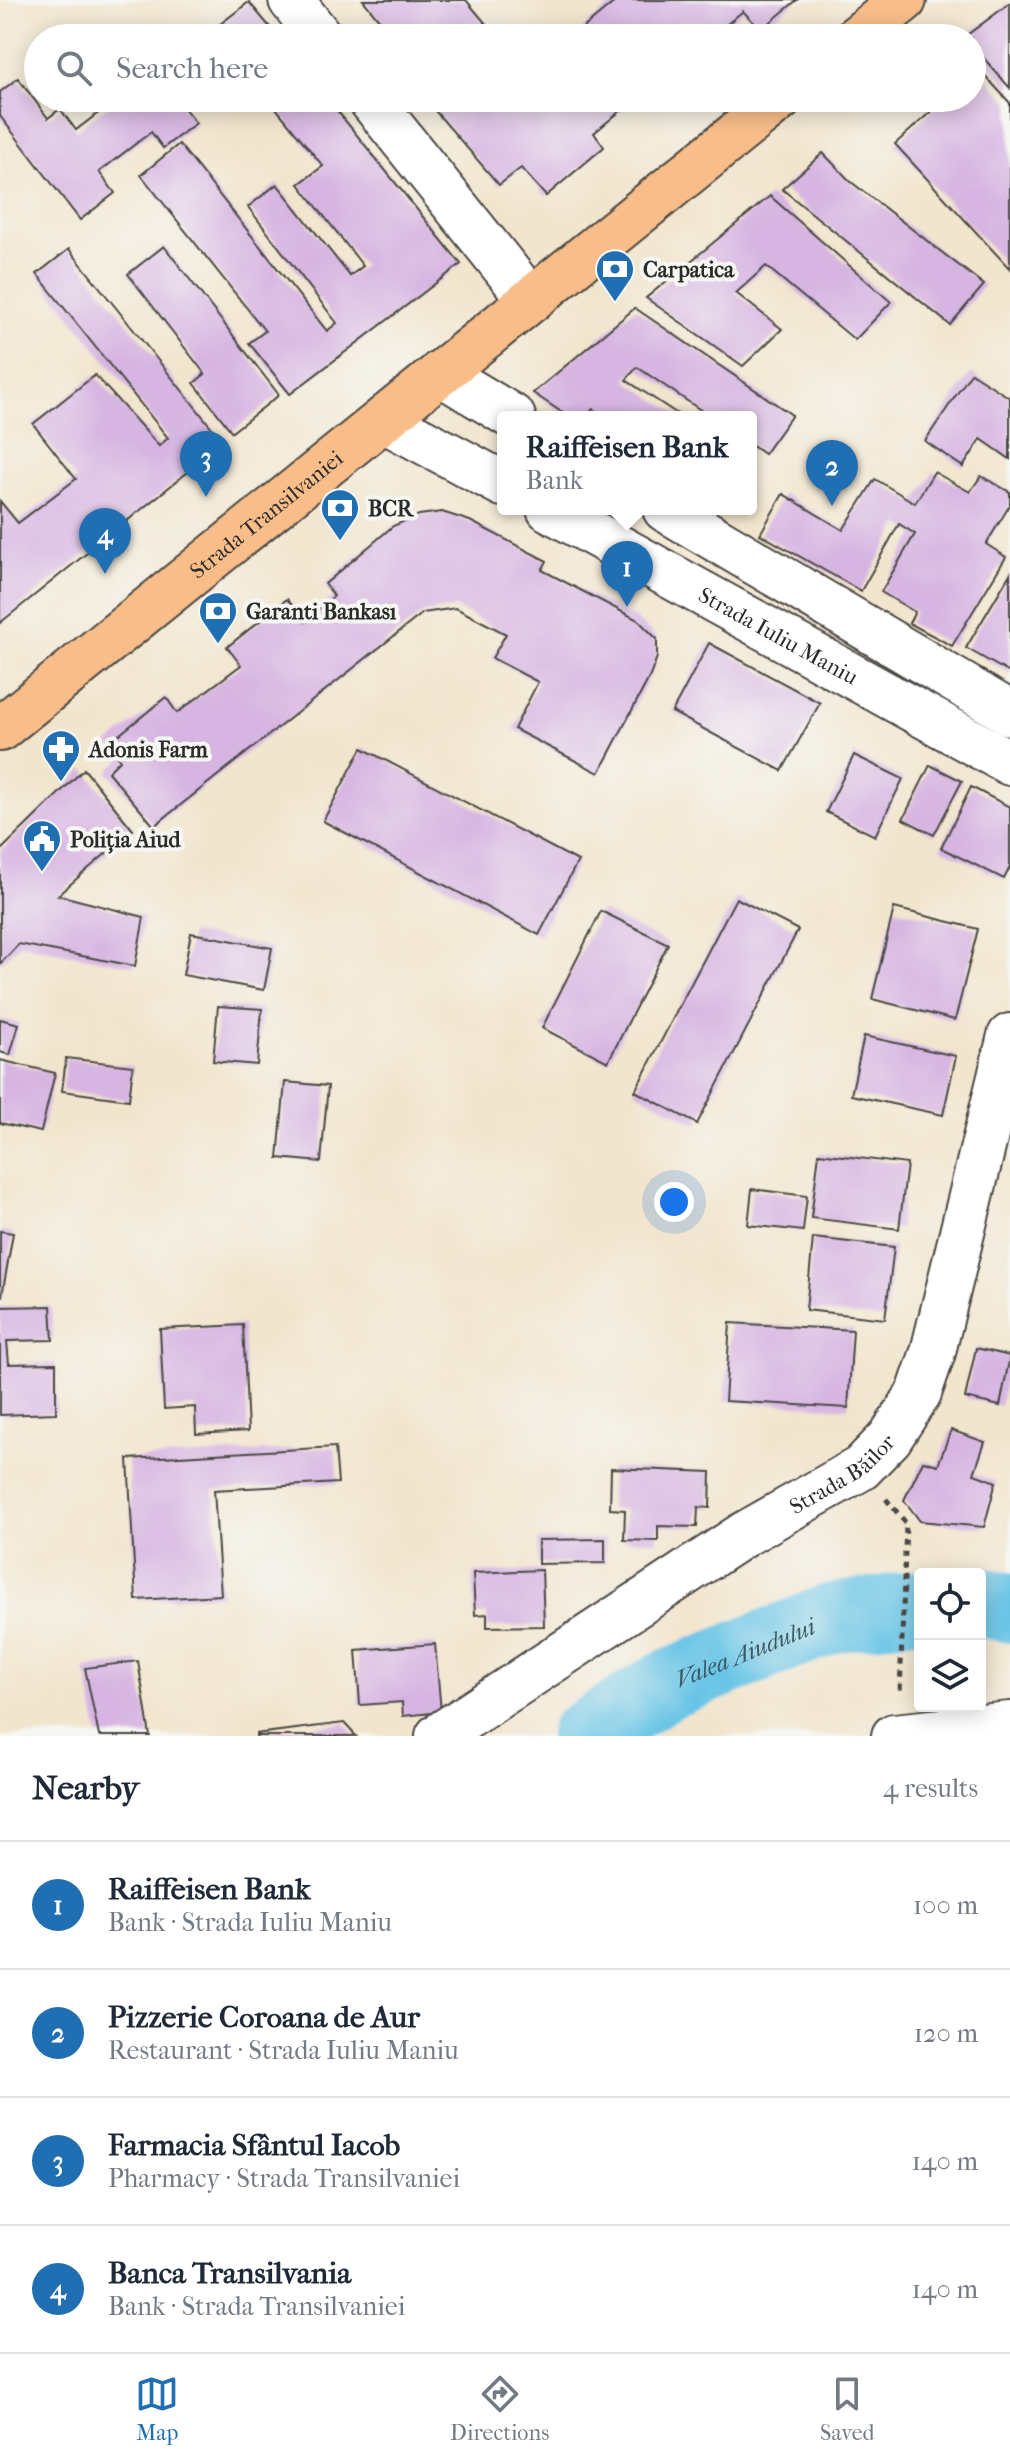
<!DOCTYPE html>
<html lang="en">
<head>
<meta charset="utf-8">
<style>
  body { margin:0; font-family:"IM FELL French Canon",serif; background:#f6f6f7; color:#1f2937 }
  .controls { position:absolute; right:24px; bottom:24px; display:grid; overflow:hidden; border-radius:8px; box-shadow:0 4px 20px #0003 }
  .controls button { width:72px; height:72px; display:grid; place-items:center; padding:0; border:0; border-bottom:2px solid #e0e1e3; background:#fff; color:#1f2937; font:40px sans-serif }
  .you { position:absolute; left:674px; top:1202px; width:28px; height:28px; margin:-20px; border:6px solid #fff; border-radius:50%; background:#1a73e8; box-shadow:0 0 0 12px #1a73e833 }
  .badge { display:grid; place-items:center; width:52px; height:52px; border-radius:50%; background:#1f6fb2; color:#fff; font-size:26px; font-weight:700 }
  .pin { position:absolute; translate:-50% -66px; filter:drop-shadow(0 2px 4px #0008) }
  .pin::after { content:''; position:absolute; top:42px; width:28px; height:24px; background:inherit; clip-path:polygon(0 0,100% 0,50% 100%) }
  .popup { position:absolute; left:497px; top:411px; width:260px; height:104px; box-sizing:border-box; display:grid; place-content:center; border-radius:8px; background:#fff; filter:drop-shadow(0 2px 6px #0005); font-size:26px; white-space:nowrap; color:#747a83 }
  .popup b { font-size:30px; color:#1f2937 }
  .popup::after { content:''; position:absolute; left:50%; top:100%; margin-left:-16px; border:16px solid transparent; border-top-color:#fff }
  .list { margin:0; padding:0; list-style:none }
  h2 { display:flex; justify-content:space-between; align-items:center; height:104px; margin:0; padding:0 32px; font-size:34px }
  h2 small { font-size:26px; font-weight:400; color:#747a83 }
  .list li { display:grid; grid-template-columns:52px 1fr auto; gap:24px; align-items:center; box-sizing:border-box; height:128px; padding:0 32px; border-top:2px solid #e0e1e3 }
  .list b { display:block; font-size:30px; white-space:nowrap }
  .list p { margin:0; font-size:26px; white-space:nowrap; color:#747a83 }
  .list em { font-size:26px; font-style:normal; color:#747a83 }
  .icon { flex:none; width:44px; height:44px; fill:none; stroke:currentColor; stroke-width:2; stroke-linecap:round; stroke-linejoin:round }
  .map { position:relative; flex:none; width:1010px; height:1736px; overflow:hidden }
  .search { position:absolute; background:#fff; box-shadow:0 4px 20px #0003; left:24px; right:24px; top:24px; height:88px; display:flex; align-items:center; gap:20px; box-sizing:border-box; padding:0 28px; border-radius:44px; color:#747a83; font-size:30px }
  .sheet { height:616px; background:#fff }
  nav { display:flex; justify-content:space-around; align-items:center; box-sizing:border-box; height:112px; border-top:2px solid #e0e1e3; background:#fff; font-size:22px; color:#747a83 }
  nav a { display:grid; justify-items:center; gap:4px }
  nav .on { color:#1f6fb2 }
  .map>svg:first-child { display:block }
</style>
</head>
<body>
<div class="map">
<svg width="1010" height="1736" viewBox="0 0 1010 1736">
  <rect width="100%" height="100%" fill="#f6f6f2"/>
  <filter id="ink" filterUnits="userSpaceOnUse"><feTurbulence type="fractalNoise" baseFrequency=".0125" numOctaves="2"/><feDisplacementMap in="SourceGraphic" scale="16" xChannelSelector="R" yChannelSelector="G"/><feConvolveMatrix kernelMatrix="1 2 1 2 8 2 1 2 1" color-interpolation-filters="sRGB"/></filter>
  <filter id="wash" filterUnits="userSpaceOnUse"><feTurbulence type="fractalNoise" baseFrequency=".006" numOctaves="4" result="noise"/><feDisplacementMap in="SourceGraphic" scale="32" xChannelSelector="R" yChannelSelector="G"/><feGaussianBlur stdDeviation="1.8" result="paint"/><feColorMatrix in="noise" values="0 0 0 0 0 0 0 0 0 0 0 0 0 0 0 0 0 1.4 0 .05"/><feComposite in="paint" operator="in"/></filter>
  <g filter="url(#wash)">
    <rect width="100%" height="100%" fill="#f2e5ce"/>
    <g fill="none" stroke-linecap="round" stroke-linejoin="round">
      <g stroke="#68c4e6" stroke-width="70">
        <polyline points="980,1602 1010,1608"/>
        <path id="s1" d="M584 1736 666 1685 832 1618 920 1605"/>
      </g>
    </g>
    <g id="blocks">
      <g fill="#d7b5e2">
        <polygon points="363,0 466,0 498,38 371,38 385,27"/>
        <polygon points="617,0 797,0 761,30 743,11 714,35 716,38 571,38"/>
        <polygon points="249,2 279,38 230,38 219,25"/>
        <polygon points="1010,3 1010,88 972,45 972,38 963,38"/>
        <polygon points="979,69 1010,103 1010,269 895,144 946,98 972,98 972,75"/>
        <polygon points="18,78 48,118 60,109 76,130 118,98 176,98 196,123 163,148 151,132 99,172 115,193 80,220 0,116 0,92"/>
        <polygon points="281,98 327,98 461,264 290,394 249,343 265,331 141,175 179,144 327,331 337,323 248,207 277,184 350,276 363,266 299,184 323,166 275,107 283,101"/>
        <polygon points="424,98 636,98 594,133 604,147 546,196 521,168 499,185"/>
        <polygon points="823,153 850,181 984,285 950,325 782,189"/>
        <polygon points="770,196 891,302 855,340 766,266 736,293 782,329 743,366 646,298"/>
        <polygon points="164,246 279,395 232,432 194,383 205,374 128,274"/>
        <polygon points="69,249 224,443 0,623 0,501 18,523 76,479 33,424 95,375 159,446 168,438 37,274"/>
        <polygon points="635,308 792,415 764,454 751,445 751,417 711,417 637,367 626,380 682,417 605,417 593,409 585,417 569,417 533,393"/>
        <polygon points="971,373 1010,398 1010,459 981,439 963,467 925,441"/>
        <polygon points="934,472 970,492 981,476 1010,492 1010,505 986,544 1006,557 952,646 909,623 915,612 881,592 915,534 899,524 861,591 760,534 783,494 843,530 875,479 915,503"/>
        <polygon points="442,512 470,521 547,561 542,570 638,620 657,639 657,657 650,676 599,773 514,729 538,682 492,658 506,634 456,608 423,613 154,826 108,772 120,760 109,743 166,697 177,713 241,665 227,647 287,599 305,622 334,596 325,584 393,526 419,515"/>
        <polygon points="1010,574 1010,673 966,648"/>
        <polygon points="709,643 820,703 782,771 672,712"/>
        <polygon points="362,748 578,861 539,935 323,821"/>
        <polygon points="854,755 903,779 875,836 826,812"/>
        <polygon points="930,765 962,781 934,835 903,819"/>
        <polygon points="84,769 133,830 58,895 144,917 135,966 19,944 0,964 0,851"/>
        <polygon points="971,787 1010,807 1010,867 1004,879 941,848"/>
        <polygon points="736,898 798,930 697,1124 635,1091"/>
        <polygon points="894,908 978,929 955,1020 872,999"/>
        <polygon points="601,911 668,944 608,1062 542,1028"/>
        <polygon points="191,933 272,948 264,990 183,975"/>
        <polygon points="218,1006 262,1009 257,1065 213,1061"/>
        <polygon points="0,1019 19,1024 10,1055 0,1052"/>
        <polygon points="864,1036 956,1056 943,1115 851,1095"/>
        <polygon points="66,1058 133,1066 129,1100 62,1091"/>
        <polygon points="0,1060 55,1073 41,1132 0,1123"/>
        <polygon points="285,1082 328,1086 321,1162 278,1158"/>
        <polygon points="819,1153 907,1164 899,1229 811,1218"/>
        <polygon points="752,1189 807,1196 803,1231 748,1225"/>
        <polygon points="0,1231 13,1233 2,1296 0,1296"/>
        <polygon points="813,1238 894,1247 885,1319 806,1310"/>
        <polygon points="51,1306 53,1340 7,1341 9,1364 56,1363 56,1413 0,1415 0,1307"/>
        <polygon points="730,1323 853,1330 848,1408 725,1401"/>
        <polygon points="243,1325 248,1431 196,1434 195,1407 164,1409 160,1329"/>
        <polygon points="976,1348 1010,1356 1000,1406 965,1398"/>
        <polygon points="951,1430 985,1442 974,1474 996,1482 984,1527 920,1521 904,1500 923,1461 938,1465"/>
        <polygon points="335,1447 338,1483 214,1490 221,1595 136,1600 128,1459"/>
        <polygon points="611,1468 711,1472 710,1508 698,1507 697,1527 658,1526 658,1541 624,1540 625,1510 610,1509"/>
        <polygon points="605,1539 605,1563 538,1564 538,1540"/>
        <polygon points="542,1570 544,1626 487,1627 487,1614 475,1615 473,1573"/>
        <polygon points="435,1644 441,1712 403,1716 402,1702 360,1705 356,1650"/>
        <polygon points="138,1661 150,1736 99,1736 85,1668"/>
        <polygon points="344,1723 356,1736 256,1736 256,1734"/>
      </g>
    </g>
  </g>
  <g filter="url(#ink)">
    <use href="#blocks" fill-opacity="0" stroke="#494743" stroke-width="2"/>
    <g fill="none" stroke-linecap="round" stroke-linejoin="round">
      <g stroke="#494743" stroke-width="48">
        <g id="street">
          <polyline points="291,0 321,38"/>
          <polyline points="369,98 529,298"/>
          <polyline points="440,373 513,417"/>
          <polyline points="384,420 503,484"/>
          <path id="s2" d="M549 509 1010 763"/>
          <polyline points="665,509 1010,713"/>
          <path id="s3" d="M438 1736 743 1535 861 1468 890 1438 919 1393 933 1352 1010 1036"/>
          <polyline points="894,1736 1010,1724"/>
        </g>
      </g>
      <g stroke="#494743" stroke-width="48">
        <g id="primary">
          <polyline points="856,38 904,0"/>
          <path id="s4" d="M0 729 781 98"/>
        </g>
      </g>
      <polyline stroke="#494743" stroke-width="5" stroke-dasharray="6 6" stroke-linecap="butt" points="886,1499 906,1523 900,1694"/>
      <use href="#street" stroke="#fff" stroke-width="44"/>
      <use href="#primary" stroke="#f8bd89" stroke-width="44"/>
    </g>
  </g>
  <defs>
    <g id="bank-pin" transform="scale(2)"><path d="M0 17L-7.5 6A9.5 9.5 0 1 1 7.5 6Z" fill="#1f6fb2" stroke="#f6f6f2"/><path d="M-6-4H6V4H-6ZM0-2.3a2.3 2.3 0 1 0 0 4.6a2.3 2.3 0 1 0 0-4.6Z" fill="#fff"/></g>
    <g id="pharmacy-pin" transform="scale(2)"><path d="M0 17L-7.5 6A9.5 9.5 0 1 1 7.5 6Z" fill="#1f6fb2" stroke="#f6f6f2"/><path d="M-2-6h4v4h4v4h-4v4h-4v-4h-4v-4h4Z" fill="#fff"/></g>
    <g id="civic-pin" transform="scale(2)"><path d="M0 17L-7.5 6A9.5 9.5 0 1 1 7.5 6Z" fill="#1f6fb2" stroke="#f6f6f2"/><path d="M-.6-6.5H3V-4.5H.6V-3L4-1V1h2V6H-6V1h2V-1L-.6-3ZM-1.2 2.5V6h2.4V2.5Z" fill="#fff"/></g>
  </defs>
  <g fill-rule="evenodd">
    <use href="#bank-pin" x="615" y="269"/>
    <use href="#bank-pin" x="340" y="508"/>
    <use href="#bank-pin" x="218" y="611"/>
    <use href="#pharmacy-pin" x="61" y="749"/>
    <use href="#civic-pin" x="42" y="839"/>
  </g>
  <g text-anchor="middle" stroke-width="8" stroke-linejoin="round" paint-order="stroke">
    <g font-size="22" font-weight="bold" fill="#2b2b2b" stroke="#f6f6f2" text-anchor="start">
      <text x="643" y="277">Carpatica</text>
      <text x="368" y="516">BCR</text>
      <text x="246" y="619">Garanti Bankası</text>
      <text x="89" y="757">Adonis Farm</text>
      <text x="70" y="847">Poliția Aiud</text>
    </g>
    <g font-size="22" fill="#2b2b2b" stroke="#f6f6f2">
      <text dy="8" stroke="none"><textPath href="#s4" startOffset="342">Strada Transilvaniei</textPath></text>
      <text dy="8" stroke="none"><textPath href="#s2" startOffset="262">Strada Iuliu Maniu</textPath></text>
      <text dy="8" stroke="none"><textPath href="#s3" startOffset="482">Strada Băilor</textPath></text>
    </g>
    <g font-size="24" font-style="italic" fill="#3d5963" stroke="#f6f6f2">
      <text dy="8" stroke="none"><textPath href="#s1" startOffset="182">Valea Aiudului</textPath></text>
    </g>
  </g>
</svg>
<div class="controls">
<button><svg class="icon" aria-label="locate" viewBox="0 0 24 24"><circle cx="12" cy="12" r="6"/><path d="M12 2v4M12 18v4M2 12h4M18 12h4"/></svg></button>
<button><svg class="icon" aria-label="layers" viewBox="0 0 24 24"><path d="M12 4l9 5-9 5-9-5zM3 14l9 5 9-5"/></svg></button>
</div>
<div class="you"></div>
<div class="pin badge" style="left:627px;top:607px">1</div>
<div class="popup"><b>Raiffeisen Bank</b>Bank</div>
<div class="pin badge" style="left:832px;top:506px">2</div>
<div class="pin badge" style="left:206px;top:497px">3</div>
<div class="pin badge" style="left:105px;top:574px">4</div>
<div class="search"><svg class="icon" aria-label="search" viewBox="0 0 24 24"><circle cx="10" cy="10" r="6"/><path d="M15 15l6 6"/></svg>Search here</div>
</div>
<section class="sheet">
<h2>Nearby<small>4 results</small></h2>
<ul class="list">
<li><span class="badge">1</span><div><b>Raiffeisen Bank</b><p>Bank · Strada Iuliu Maniu</p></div><em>100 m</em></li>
<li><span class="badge">2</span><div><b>Pizzerie Coroana de Aur</b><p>Restaurant · Strada Iuliu Maniu</p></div><em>120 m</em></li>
<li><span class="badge">3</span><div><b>Farmacia Sfântul Iacob</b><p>Pharmacy · Strada Transilvaniei</p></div><em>140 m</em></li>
<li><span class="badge">4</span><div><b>Banca Transilvania</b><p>Bank · Strada Transilvaniei</p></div><em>140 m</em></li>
</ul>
</section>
<nav>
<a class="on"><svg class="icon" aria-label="map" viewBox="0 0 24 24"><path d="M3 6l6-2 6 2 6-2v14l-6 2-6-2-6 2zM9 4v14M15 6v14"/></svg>Map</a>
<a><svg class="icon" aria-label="directions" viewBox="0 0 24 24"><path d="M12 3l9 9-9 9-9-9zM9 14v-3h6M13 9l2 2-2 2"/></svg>Directions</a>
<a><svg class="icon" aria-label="saved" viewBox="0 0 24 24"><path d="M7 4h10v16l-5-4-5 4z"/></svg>Saved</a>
</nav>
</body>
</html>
